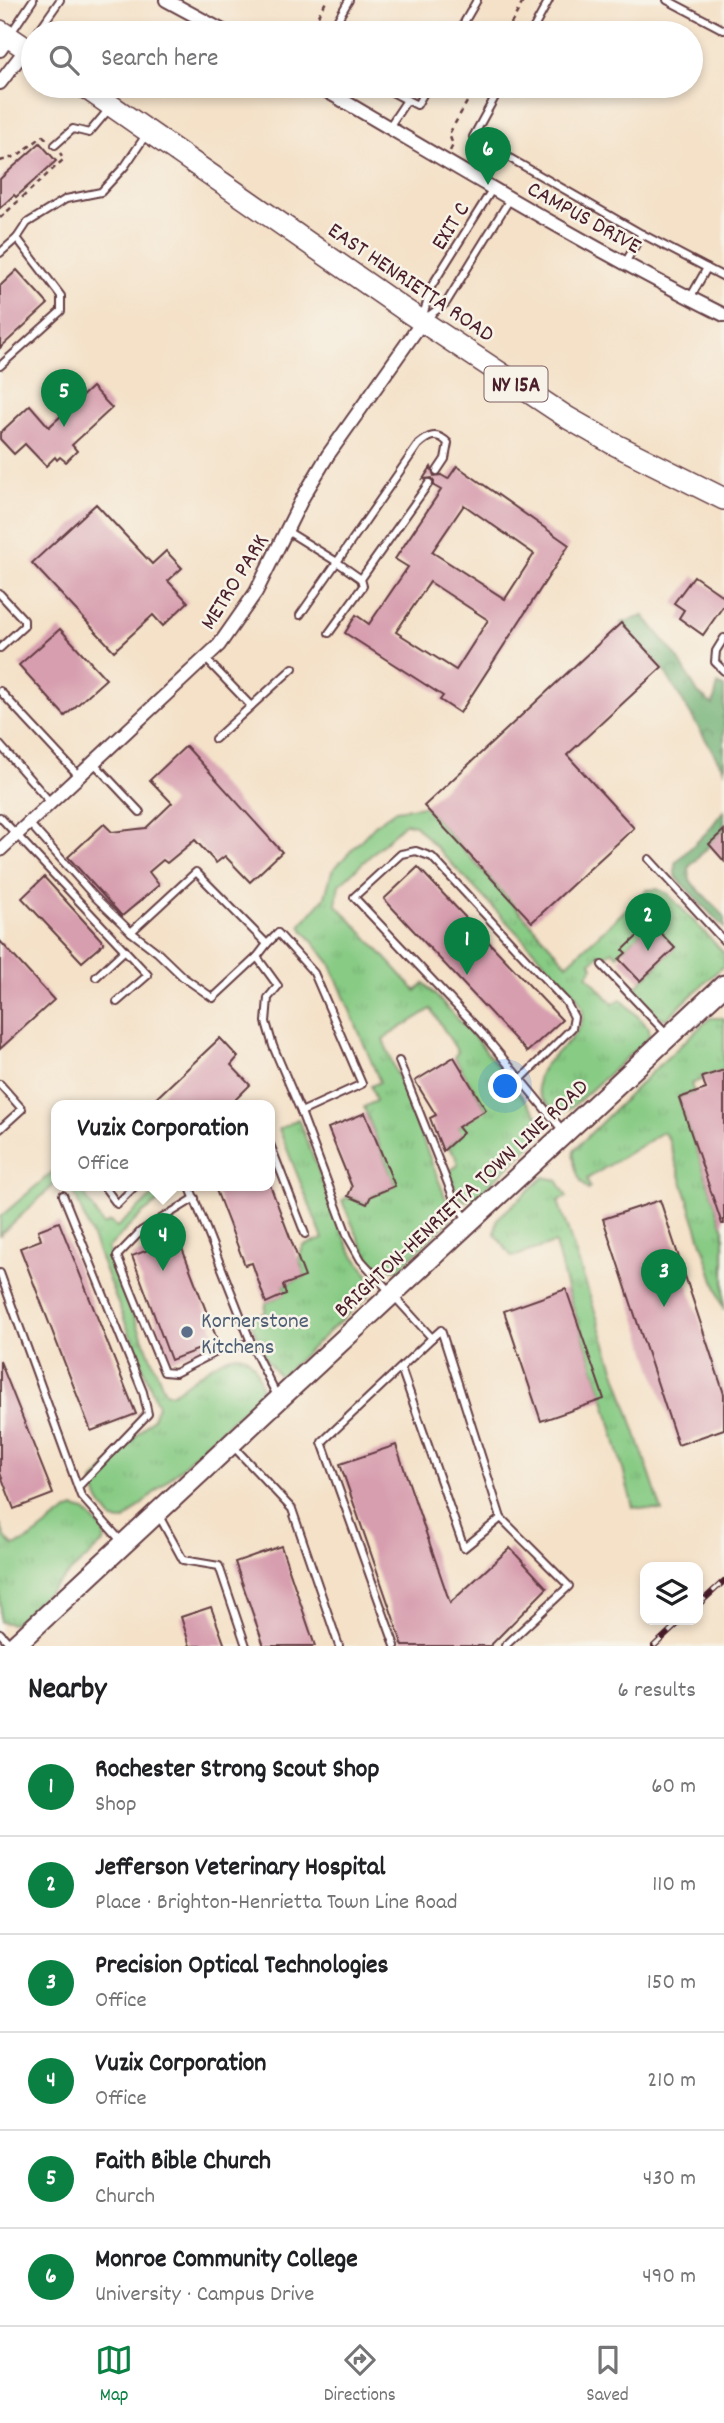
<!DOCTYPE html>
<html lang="en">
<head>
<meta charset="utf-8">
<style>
  body { margin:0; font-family:Dekko,sans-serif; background:#f2f2f2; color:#202124 }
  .controls { position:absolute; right:21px; bottom:21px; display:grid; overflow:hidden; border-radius:14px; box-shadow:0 4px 10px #0003 }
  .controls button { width:63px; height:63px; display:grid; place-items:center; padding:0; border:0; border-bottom:2px solid #e0e0e0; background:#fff; color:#202124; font:35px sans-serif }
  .you { position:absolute; left:506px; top:1087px; width:24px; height:24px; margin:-18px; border:5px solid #fff; border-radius:50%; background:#1a73e8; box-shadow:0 0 0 10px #1a73e833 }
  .badge { display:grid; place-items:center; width:46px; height:46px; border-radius:50%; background:#0b8043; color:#fff; font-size:23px; font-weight:700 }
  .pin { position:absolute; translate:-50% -58px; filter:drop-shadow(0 2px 4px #0008) }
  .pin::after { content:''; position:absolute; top:37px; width:24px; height:21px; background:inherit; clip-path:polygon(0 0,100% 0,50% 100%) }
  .popup { position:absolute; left:51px; top:1100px; width:224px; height:91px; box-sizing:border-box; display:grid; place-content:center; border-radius:14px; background:#fff; filter:drop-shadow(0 2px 5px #0005); font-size:23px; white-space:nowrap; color:#757577 }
  .popup b { font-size:26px; color:#202124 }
  .popup::after { content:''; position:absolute; left:50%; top:100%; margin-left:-14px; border:14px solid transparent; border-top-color:#fff }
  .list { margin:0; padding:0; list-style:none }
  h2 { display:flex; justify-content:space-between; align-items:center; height:91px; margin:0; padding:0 28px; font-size:30px }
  h2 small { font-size:23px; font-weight:400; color:#757577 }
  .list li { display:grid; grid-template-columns:46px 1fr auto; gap:21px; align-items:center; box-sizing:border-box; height:98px; padding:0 28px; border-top:2px solid #e0e0e0 }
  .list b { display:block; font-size:26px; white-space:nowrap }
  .list p { margin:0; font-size:23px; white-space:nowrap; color:#757577 }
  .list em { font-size:23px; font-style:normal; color:#757577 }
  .icon { flex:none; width:38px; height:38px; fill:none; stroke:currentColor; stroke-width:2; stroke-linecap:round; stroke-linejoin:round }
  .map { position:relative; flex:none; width:724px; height:1646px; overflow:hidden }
  .search { position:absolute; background:#fff; box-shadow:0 4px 10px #0003; left:21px; right:21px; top:21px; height:77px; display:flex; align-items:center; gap:18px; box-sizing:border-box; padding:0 24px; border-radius:38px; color:#757577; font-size:26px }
  .sheet { height:679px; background:#fff }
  nav { display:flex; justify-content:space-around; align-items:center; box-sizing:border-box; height:98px; border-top:2px solid #e0e0e0; background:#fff; font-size:19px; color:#757577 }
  nav a { display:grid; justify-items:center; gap:4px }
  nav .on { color:#0b8043 }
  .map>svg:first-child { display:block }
</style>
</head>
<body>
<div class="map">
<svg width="724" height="1646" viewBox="0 0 724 1646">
  <defs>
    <pattern id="grass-tufts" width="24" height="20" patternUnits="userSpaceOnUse" patternTransform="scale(1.75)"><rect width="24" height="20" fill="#87cb84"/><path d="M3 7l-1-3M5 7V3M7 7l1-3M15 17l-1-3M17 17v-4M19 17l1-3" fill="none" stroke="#76ae72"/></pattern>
    <pattern id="forest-crowns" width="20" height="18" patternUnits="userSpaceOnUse" patternTransform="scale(1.75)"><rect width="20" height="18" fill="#6daf72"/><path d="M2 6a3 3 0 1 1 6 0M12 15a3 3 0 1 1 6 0" fill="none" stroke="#5c8e5e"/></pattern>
  </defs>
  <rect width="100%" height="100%" fill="#f7f3e8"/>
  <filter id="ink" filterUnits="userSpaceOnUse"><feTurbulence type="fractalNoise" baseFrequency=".0143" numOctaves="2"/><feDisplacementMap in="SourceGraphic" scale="14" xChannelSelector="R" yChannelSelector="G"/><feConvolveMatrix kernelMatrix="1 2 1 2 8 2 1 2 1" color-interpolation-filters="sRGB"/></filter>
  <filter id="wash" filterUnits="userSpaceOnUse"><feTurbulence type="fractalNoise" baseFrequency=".00686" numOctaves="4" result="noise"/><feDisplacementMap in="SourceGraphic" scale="28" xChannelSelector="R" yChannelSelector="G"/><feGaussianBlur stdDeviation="1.57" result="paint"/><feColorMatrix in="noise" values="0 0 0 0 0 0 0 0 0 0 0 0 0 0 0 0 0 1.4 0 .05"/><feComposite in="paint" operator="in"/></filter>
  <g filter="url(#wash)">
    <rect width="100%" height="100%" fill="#f4e1c8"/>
    <g fill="url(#grass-tufts)" stroke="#687558" stroke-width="2">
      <path d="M424 806 567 964 647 890 657 889 668 894 723 952 724 965 666 1019 658 1016 633 990 675 948 652 923 617 955 613 951 603 957 600 955 591 962 593 967 587 975 613 1004 621 999 649 1028V1037L570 1109 557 1112C552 1107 544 1102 541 1097 522 1062 582 1046 583 1015 584 1008 579 1001 576 995L415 825 405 823 339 885 336 904 416 991 424 983 475 1038 542 1121 544 1133 474 1199 465 1201 459 1197 447 1173 458 1165 455 1155 448 1147 462 1134 458 1127 486 1109 454 1057 458 1052 431 1009 383 1039 448 1204 451 1219 398 1270C391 1269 383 1269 376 1265 363 1255 350 1217 342 1201L348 1196 367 1204 371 1196 395 1186 364 1107 376 1101 371 1086 380 1082 330 963 300 926 325 897 332 871 377 823 396 810Z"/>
      <path d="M710 1018H724V1070L691 1084 694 1093 679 1098 724 1230V1311L668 1138 663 1132 587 1179 590 1188 588 1190C578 1180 572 1164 574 1150L653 1071Z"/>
      <polygon points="298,1119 349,1248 371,1279 370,1294 280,1377 265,1358 250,1319 265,1313 266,1303 285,1294 283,1285 305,1277 299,1260 303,1246 323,1239 279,1129"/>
      <polygon points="56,1169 56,1183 0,1235 0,1217"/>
      <polygon points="544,1177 557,1180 567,1197 558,1201 662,1511 633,1507 604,1399 567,1289 555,1243 512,1257 495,1234 497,1219"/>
      <path d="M66 1185H79L103 1225 110 1222 117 1227 155 1194 168 1185H181L142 1214 108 1248 114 1268 165 1392 171 1394 179 1389C212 1367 252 1324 262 1392L124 1521 113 1520C102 1507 95 1498 93 1481L153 1418 158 1406 73 1189Z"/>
      <path d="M74 1508 85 1511 105 1532 104 1542 13 1624 0 1622V1525L5 1537 13 1546C36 1541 52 1517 74 1508Z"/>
    </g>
    <g fill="url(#forest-crowns)" stroke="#5c674e" stroke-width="2">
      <polygon points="644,616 678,658 698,693 713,705 718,684 724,687 724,770 662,667 621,623"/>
      <polygon points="724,810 724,830 689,867 690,881 724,916 724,928 675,876 675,863 707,832"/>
    </g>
    <g id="blocks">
      <g fill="#d79eaf" fill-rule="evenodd">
        <polygon points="40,143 56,161 16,197 14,195 0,208 0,179"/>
        <polygon points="17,270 48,304 0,348 0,286"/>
        <polygon points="92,387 112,408 72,445 77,451 66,462 60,457 57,460 55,457 46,466 25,444 14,454 0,439 0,433 30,405 49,427"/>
        <path d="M457 466 569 545 460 713 440 700 443 696 345 633 356 615 369 624 408 567 395 559 441 490 434 486V481L432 478 423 479 431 467 434 476 441 475 448 479ZM464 505 534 554 505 599 432 552ZM430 582 488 620 456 670 396 632Z"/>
        <polygon points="96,504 152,564 166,551 182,568 168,581 188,602 163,626 153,615 114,651 32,563"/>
        <polygon points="694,576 724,597 724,605 703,635 679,618 684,610 674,603"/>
        <polygon points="621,623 662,667 567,755 634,828 532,922 424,806"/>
        <polygon points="60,629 106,679 65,716 19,665"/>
        <polygon points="186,746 282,852 250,882 225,856 216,863 195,840 167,863 163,860 149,872 159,885 122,916 68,857 104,824 112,832 146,828 172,803 150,780"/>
        <polygon points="724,830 724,861 709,844"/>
        <polygon points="418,867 562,1020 527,1052 384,899"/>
        <polygon points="44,877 104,943 82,962 22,898"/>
        <polygon points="651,923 675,948 640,981 619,959 626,953 623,950"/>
        <polygon points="0,941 54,1000 0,1049"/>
        <polygon points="220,1038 238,1057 231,1065 250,1085 230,1105 149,1105"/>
        <polygon points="454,1057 486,1110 458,1127 463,1133 443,1151 430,1118 436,1115 415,1081"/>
        <polygon points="724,1070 724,1224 722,1224 679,1098 706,1089 702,1077"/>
        <polygon points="365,1113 395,1186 371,1196 367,1204 348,1196 352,1187 328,1128"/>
        <polygon points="232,1185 270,1185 305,1277 283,1285 286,1294 266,1303 252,1263 245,1265 216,1190"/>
        <polygon points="660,1200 724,1394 724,1429 678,1445 603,1219"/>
        <polygon points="59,1222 136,1414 91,1431 20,1248 41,1240 38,1230"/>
        <polygon points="175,1230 218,1342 171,1360 132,1256 148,1250 145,1241"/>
        <polygon points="566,1289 604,1399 541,1421 504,1311"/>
        <polygon points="0,1361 53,1494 14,1509 0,1473"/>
        <polygon points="396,1445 450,1603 510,1548 547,1588 490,1646 403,1646 340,1464"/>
        <polygon points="281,1546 315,1646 264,1646 235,1562"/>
        <polygon points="211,1607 225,1646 190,1646 181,1617"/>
      </g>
    </g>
  </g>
  <g filter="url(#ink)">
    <use href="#blocks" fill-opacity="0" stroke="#643c43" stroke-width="2"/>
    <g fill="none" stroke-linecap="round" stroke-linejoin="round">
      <g stroke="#643c43" stroke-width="10">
        <g id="lane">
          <polyline points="667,0 724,30"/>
          <polyline points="11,33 33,0"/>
          <polyline points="37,33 60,0"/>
          <polyline points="261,33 270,29 282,33"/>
          <polyline points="330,33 349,0"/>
          <polyline points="458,33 477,0"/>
          <polyline points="531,33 549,0"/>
          <polyline points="381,86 407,100 389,127"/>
          <polyline points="501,86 473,137 642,234 724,277"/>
          <polyline points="407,100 417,105 428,86"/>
          <polyline points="55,145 73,129 89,133 109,109"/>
          <polyline points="0,253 17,238 27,223 66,199 101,192 125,166 146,135"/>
          <polyline points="625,263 642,234"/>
          <polyline points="690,298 707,268"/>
          <polyline points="423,316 431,287 493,188"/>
          <polyline points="426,318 446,303 510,199"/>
          <polyline points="0,366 61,311 61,296 17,238"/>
          <path d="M287 531 337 562 418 445C428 436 437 431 448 443L445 459 437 471"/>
          <polyline points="0,594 24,620 24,626 0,648"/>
          <polyline points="300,615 337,562 361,579"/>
          <polyline points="329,633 363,586 361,579 429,483"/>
          <polyline points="724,638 716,651 715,662 724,671"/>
          <polyline points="205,658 251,706"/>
          <polyline points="0,691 79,776"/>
          <polyline points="215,739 293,668"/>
          <polyline points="0,745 51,803"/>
          <polyline points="93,762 140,812"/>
          <polyline points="0,817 148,975 117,1002"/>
          <polyline points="29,823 95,897 131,932 157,952 183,977 213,998 257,957 278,986 268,998 266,1022 273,1046 301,1112 348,1237 361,1260 432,1338 322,1442 395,1646"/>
          <polyline points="649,859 724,941"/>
          <polyline points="131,932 196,872 267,944 257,957"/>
          <polyline points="267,944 278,933 314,973 362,1084 301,1112"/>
          <polyline points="602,965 668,1035"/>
          <polyline points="96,977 125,950"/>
          <polyline points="399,1061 456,1204 468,1220"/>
          <polyline points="520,1080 572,1028 574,1017 566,1002 432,857 416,851 401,854 354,897 482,1033 564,1132"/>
          <polyline points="0,1084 22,1109 0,1129"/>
          <polyline points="270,1144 305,1234"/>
          <polyline points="103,1185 117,1204 136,1185"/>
          <polyline points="189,1185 254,1350 278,1398"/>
          <polyline points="63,1195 143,1392 148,1414 78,1487"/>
          <polyline points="195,1198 141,1231 117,1256 164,1372 175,1373 222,1349 251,1343"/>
          <polyline points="0,1273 81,1496 122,1542"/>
          <polyline points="432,1338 441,1330 501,1518"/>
          <polyline points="401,1368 464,1548 501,1518 569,1586 505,1646"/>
          <polyline points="232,1445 292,1509 339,1646"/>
          <polyline points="158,1514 183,1560 219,1566 246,1646"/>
          <polyline points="0,1633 11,1645"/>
        </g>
      </g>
      <g stroke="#643c43" stroke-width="16">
        <g id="street">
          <polyline points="166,0 227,33"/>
          <polyline points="0,50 9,37"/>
          <polyline points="0,83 26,49"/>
          <path d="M318 86C452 164 585 246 724 315"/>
          <polyline points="0,850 219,645 256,592 303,497 328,455 422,322"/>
        </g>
      </g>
      <g stroke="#643c43" stroke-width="23">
        <polyline id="secondary" points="14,1646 724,985"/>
      </g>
      <g stroke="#643c43" stroke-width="24">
        <g id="primary">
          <polyline points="0,31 33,53"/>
          <polyline points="83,86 402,308 568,418 612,443 724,499"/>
        </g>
      </g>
      <g stroke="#643c43" stroke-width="2.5" stroke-dasharray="5 5" stroke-linecap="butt">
        <polyline points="308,33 327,0"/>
        <polyline points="506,33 524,0"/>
        <polyline points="450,151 453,145 449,134 476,86"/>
        <polyline points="0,161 17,156 43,136 49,141"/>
        <polyline points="0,218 64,159 60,153"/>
      </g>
      <use href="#lane" stroke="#fff" stroke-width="6"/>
      <use href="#street" stroke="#fff" stroke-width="12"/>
      <use href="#secondary" stroke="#fff" stroke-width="19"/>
      <use href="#primary" stroke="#fff" stroke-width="21"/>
      <g stroke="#4a1f2b" stroke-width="6">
        <g id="rail">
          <polyline points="698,1605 724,1581"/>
          <polyline points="654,1646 682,1620"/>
        </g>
      </g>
      <use href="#rail" stroke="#f7f3e8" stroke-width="3.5" stroke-dasharray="10" stroke-linecap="butt"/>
    </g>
  </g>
  <circle fill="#5c6f8a" stroke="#f7f3e8" stroke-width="2.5" cx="187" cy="1332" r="7"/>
  <g text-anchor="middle" stroke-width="5" stroke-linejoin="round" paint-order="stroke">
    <rect fill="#f7f3e8" stroke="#7e5f64" stroke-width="2" x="484.5" y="366.5" width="63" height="35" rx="5"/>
    <g font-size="21" font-weight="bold" fill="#4a1f2b">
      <text x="516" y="391">NY 15A</text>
    </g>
    <g font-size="23" fill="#4a1f2b" stroke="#f7f3e8">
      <text transform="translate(585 216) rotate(29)" y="8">CAMPUS DRIVE</text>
      <text transform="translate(449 225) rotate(-58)" y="8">EXIT C</text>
      <text transform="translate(412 281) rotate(34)" y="8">EAST HENRIETTA ROAD</text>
      <text transform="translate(233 581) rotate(-58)" y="8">METRO PARK</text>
      <text transform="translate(460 1197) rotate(-43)" y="8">BRIGHTON-HENRIETTA TOWN LINE ROAD</text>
    </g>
    <g font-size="23" fill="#4e5e75" stroke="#f7f3e8" text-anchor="start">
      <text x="201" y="1327">Kornerstone<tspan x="201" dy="26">Kitchens</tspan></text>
    </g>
  </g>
</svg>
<div class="controls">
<button><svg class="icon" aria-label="layers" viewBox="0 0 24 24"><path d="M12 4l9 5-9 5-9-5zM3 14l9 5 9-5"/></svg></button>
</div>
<div class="you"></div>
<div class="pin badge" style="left:467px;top:975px">1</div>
<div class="pin badge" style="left:648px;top:951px">2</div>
<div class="pin badge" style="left:664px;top:1307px">3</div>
<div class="pin badge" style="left:163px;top:1271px">4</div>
<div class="popup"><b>Vuzix Corporation</b>Office</div>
<div class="pin badge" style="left:64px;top:427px">5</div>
<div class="pin badge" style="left:488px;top:185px">6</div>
<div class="search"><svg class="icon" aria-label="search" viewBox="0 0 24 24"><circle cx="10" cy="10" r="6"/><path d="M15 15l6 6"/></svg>Search here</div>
</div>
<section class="sheet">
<h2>Nearby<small>6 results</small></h2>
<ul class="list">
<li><span class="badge">1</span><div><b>Rochester Strong Scout Shop</b><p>Shop</p></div><em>60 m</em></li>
<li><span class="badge">2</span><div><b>Jefferson Veterinary Hospital</b><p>Place · Brighton-Henrietta Town Line Road</p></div><em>110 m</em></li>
<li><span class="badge">3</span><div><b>Precision Optical Technologies</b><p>Office</p></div><em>150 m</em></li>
<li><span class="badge">4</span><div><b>Vuzix Corporation</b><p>Office</p></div><em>210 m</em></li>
<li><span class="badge">5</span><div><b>Faith Bible Church</b><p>Church</p></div><em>430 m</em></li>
<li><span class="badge">6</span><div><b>Monroe Community College</b><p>University · Campus Drive</p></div><em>490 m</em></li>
</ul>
</section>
<nav>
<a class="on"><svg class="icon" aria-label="map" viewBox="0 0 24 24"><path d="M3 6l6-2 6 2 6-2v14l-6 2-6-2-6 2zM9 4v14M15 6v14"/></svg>Map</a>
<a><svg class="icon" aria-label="directions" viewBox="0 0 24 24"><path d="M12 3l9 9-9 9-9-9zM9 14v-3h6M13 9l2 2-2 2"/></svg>Directions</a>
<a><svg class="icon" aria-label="saved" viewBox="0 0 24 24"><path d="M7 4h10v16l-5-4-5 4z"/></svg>Saved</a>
</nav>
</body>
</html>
